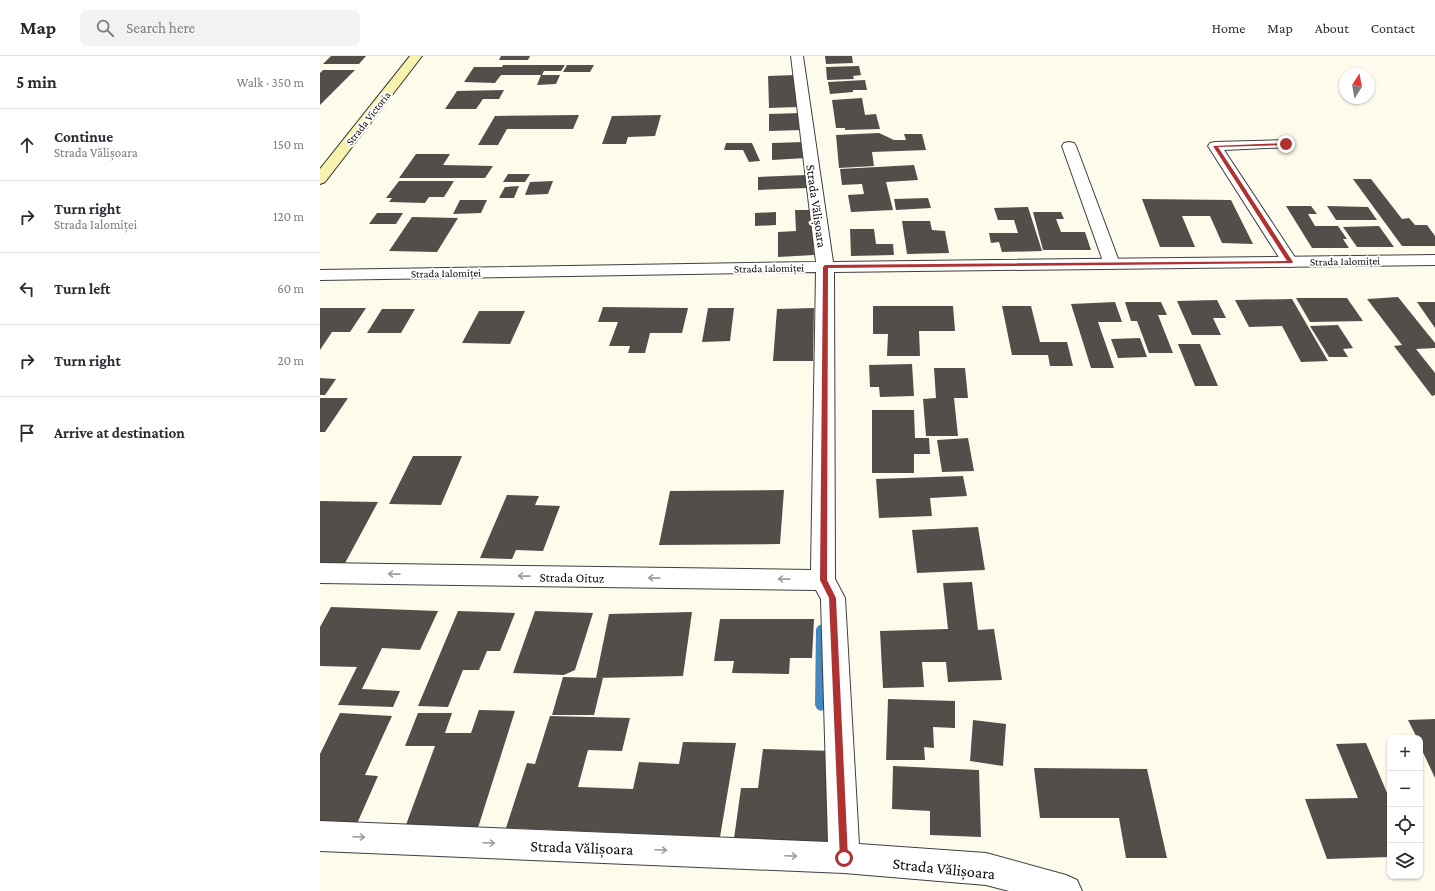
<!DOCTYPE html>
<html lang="en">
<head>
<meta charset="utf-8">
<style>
  body { margin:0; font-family:"Crimson Pro",serif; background:#f2f2f3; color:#2b2b33 }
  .controls { position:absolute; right:12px; bottom:12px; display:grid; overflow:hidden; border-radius:8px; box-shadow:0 1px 3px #0004 }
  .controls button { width:36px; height:36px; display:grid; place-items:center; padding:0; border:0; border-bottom:1px solid #e1e1e2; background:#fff; color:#2b2b33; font:20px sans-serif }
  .compass { position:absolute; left:1019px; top:12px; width:36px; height:36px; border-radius:50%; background:#fff; box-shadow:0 1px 3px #0004; rotate:11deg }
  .stop { position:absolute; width:12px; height:12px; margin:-9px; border:3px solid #ae3232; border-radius:50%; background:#fff }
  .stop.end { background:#ae3232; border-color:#fff; box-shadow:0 1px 4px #0008 }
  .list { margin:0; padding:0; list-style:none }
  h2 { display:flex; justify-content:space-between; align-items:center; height:52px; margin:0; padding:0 16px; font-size:17px }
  h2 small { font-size:13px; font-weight:400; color:#7c7c81 }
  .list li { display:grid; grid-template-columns:26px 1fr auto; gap:12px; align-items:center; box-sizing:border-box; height:72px; padding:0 16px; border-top:1px solid #e1e1e2 }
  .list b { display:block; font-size:15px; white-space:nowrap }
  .list p { margin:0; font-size:13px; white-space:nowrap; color:#7c7c81 }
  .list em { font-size:13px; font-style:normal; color:#7c7c81 }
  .icon { flex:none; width:22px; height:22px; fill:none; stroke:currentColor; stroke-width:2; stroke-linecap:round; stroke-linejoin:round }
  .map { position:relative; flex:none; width:1115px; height:835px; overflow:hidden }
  header { display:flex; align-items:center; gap:24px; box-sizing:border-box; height:56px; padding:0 20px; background:#fff; border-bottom:1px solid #e1e1e2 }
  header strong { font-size:19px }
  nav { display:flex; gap:22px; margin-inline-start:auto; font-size:14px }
  .search { width:280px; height:36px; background:#f2f2f3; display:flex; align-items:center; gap:10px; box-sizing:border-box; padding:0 14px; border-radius:8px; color:#7c7c81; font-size:15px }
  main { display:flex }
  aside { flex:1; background:#fff }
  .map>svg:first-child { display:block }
</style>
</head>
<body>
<header>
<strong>Map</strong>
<div class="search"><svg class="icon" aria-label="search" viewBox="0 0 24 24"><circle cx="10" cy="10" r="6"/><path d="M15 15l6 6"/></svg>Search here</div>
<nav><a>Home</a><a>Map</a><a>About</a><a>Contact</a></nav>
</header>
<main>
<aside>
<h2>5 min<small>Walk · 350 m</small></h2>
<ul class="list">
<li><svg class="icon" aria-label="ahead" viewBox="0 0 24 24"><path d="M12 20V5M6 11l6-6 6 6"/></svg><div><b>Continue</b><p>Strada Vălișoara</p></div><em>150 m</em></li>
<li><svg class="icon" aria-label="right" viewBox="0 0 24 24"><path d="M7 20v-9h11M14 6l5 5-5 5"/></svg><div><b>Turn right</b><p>Strada Ialomiței</p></div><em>120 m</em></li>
<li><svg class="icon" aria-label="left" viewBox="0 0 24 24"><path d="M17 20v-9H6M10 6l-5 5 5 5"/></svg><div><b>Turn left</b></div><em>60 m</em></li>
<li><svg class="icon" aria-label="right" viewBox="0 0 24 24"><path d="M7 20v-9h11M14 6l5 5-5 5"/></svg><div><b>Turn right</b></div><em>20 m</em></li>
<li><svg class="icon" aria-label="arrive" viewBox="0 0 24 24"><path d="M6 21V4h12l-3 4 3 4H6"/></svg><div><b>Arrive at destination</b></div></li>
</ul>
</aside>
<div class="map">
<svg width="1115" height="835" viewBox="0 0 1115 835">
  <rect width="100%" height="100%" fill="#fdfbec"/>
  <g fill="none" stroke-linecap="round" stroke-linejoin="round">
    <polygon fill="#4488bf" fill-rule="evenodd" points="502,568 506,570 508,573 507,649 505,653 501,655 497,653 495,649 496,573 498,570"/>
  </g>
  <g fill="#534e49">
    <polygon points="11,0 46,0 39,8 3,8"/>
    <polygon points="181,0 210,0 208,4 179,4"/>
    <polygon points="505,0 532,0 533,7 506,8"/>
    <polygon points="183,9 245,9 241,15 224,15 222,19 181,19 175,27 144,26 154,11 182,11"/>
    <polygon points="247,9 274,9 270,16 243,16"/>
    <polygon points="539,10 541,19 533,20 534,23 507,24 506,11"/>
    <polygon points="3,14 35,14 0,49 0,17"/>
    <polygon points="221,19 240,19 236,28 217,29"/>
    <polygon points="475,19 478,51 449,52 448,20"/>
    <polygon points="545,24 547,34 533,34 533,36 510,38 508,26"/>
    <polygon points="184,34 179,43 163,43 156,53 125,53 137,35"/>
    <polygon points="542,42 545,59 556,58 560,73 525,74 525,72 516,72 512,44"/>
    <polygon points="481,57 482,74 449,75 449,58"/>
    <polygon points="259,59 253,73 187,73 178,89 158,89 175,60"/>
    <polygon points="341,59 335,80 308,81 306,88 282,88 292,60"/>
    <polygon points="559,77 574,84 586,84 584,78 602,78 606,94 552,96 554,110 519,112 516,79"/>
    <polygon points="484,86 486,102 452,104 452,87"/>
    <polygon points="406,87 432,87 440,105 429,106 423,94 404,94"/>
    <polygon points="96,98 130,98 123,109 173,110 165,122 79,122"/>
    <polygon points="594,109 598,124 566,126 573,154 531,156 528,139 544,138 542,128 522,129 520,113"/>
    <polygon points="188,118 210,118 205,126 183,126"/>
    <polygon points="486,119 487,132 438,134 438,121"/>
    <polygon points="1033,123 1051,123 1082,163 1089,162 1095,169 1107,169 1115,180 1115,190 1082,190"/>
    <polygon points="79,125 134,125 124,141 109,141 105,147 69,146 72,142 66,142"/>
    <polygon points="233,125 228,138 205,139 210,126"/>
    <polygon points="199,130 194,142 179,142 185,131"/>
    <polygon points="608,142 611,152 576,154 574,143"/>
    <polygon points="822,143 911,144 933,188 902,187 890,160 862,160 875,191 840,191"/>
    <polygon points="140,144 167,144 161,157 133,158"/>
    <polygon points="966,150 991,150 997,158 988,158 995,170 1018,170 1027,183 1023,183 1029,192 992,192"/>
    <polygon points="1007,150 1048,151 1057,164 1016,164"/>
    <polygon points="708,151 722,195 682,196 679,186 671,187 669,177 698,177 694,164 678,164 674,152"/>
    <polygon points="475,154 491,154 494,199 458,201 458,176 476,175"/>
    <polygon points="456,156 456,169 435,170 435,157"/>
    <polygon points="713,156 741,156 744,163 736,163 741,176 765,176 771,194 723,194"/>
    <polygon points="57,157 83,157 76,168 49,168"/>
    <polygon points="92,161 138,162 117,196 69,195"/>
    <polygon points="582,165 610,165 612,174 625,175 629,197 587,198"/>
    <polygon points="1059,170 1074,191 1037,191 1023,171"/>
    <polygon points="530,173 554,173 556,188 573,188 574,199 531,200"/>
    <polygon points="1078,241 1115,287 1115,292 1096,293 1115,317 1115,339 1112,340 1074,290 1082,289 1047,243"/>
    <polygon points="976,242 1027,242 1043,265 990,266"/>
    <polygon points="972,243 1008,305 981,306 962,270 929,271 915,244"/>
    <polygon points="897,244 906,262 893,262 901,279 872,279 857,245"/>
    <polygon points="795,246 802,266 778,266 794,312 771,312 751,248"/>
    <polygon points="805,246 841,246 847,259 838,259 853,297 829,297 817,265 811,265"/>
    <polygon points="1097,246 1115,246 1115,272"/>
    <polygon points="553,250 633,250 635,275 599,275 600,300 567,300 568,278 553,278"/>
    <polygon points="682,250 711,250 720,286 747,286 753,310 730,310 728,299 692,299"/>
    <polygon points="283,251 368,252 362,277 330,277 325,297 308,297 310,290 289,290 298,266 278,266"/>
    <polygon points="0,252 46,252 30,276 12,276 0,294"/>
    <polygon points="388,252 414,252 410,285 382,286"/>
    <polygon points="494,252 493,305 453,305 457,253"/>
    <polygon points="62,253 95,253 81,277 47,277"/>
    <polygon points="159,255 205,255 190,288 142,287"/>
    <polygon points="1018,269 1033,292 1023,293 1028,301 1009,301 990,270"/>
    <polygon points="820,282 827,301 798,302 791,283"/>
    <polygon points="858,288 880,288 898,330 875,330"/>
    <polygon points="592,308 594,340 560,341 559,331 550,331 549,309"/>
    <polygon points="614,312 645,312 648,342 634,342 638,380 606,380 603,343 616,342"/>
    <polygon points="0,322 16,323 5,339 0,339"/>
    <polygon points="0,342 28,342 5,376 0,376"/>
    <polygon points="552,354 594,354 595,382 609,382 610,398 594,398 594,417 552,417"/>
    <polygon points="648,382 654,415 622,416 617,384"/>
    <polygon points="93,400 142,400 121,449 69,448"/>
    <polygon points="643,420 647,440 610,442 612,460 559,462 556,423"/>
    <polygon points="464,434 460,488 339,489 350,435"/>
    <polygon points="187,439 219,440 215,449 240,450 223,495 196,494 192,503 160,502"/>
    <polygon points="0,445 58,446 24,509 0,509"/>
    <polygon points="658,471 665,514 597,517 592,474"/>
    <polygon points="652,526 658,574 674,573 682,624 628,626 626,606 602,606 604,631 563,632 560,575 628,573 623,527"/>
    <polygon points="11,551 118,555 100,594 62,592 42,633 80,635 73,651 18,649 37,611 0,610 0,571"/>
    <polygon points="138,555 195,557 180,595 167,595 159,614 143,614 128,651 98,650"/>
    <polygon points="215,555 273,557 255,614 244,619 193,617"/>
    <polygon points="372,556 363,620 276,622 289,558"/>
    <polygon points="400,563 494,563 492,602 470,602 469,618 412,617 414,605 394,605"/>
    <polygon points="243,621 283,622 274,659 232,659"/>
    <polygon points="568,643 635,645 635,672 613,671 614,692 604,691 605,704 566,704"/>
    <polygon points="159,654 195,655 156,778 83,777 115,690 85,690 98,657 132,657 125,677 151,677"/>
    <polygon points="20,657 72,660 45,719 58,720 36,770 0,768 0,698"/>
    <polygon points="230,660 310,662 302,695 268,694 258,731 313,733 319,706 359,708 363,686 416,687 400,781 186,772 207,707 215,708"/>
    <polygon points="1115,663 1115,722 1100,690 1100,682 1097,682 1088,664"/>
    <polygon points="653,664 686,668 683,710 650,705"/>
    <polygon points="1046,687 1070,744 1070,801 1007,803 985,743 1038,742 1016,688"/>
    <polygon points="443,693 515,695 509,793 413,790 421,732 438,732"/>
    <polygon points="573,710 659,714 661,781 610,779 610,755 572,753"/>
    <polygon points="714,712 827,713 847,802 806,802 799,762 720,762"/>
  </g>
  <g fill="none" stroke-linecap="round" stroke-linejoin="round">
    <g stroke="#3f3f3f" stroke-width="2">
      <g id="lane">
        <polygon points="966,84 971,85 973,88 971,91 904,94 978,206 976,209 970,211 964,209 962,206 888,90 890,87 895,86"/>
        <polygon points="749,86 754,87 756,90 800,208 798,211 792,213 786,211 784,208 742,90 744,87"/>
      </g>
    </g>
    <g stroke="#3f3f3f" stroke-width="2">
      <polygon id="street" points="471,0 483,0 513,206 1115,199 1115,209 514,216 515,523 525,542 539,788 666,797 746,819 757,824 762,835 689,835 666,829 524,817 0,795 0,765 508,786 501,543 496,534 0,527 0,507 491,514 496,216 0,224 0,214 496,206"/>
    </g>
    <g stroke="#2e2e2e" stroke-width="2">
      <polygon id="secondary" points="90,0 102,0 5,126 0,128 0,113"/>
    </g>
    <use href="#lane" fill="#fff" fill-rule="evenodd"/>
    <use href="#street" fill="#fff" fill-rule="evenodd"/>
    <use href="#secondary" fill="#f7f3ae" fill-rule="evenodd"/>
  </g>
  <defs><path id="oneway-shaft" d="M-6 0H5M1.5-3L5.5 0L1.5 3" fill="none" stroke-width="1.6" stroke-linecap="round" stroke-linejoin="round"/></defs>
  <g stroke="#9e9e9e">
    <use href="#oneway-shaft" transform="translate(74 518) rotate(-179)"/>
    <use href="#oneway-shaft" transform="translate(204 520) rotate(-179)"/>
    <use href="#oneway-shaft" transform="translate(334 522) rotate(-179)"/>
    <use href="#oneway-shaft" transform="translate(464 523) rotate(-179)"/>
    <use href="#oneway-shaft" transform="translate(39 781) rotate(2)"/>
    <use href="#oneway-shaft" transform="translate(169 787) rotate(2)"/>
    <use href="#oneway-shaft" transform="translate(341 794) rotate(2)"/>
    <use href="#oneway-shaft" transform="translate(471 800) rotate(2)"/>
  </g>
  <polygon fill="#ae3232" points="966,87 968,89 898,91 973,206 972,207 508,212 507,524 516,542 528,802 527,805 524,807 520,805 509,542 500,524 503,211 505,209 967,205 893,90"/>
  <g text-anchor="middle" stroke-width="4" stroke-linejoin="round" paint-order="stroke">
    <g font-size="11" fill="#0c0c0c" stroke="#fff">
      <text transform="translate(48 62) rotate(-52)" y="4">Strada Victoria</text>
      <text transform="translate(1025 205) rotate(-1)" y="4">Strada Ialomiței</text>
      <text transform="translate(449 212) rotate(-1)" y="4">Strada Ialomiței</text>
      <text transform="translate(126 217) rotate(-1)" y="4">Strada Ialomiței</text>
    </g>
    <g font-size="13" fill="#0c0c0c" stroke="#fff">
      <text transform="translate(497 150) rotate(82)" y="5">Strada Vălișoara</text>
      <text transform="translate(252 521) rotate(1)" y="5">Strada Oituz</text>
    </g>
    <g font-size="16" fill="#0c0c0c" stroke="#fff">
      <text transform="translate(262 791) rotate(2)" y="6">Strada Vălișoara</text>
      <text transform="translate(624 812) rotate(6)" y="6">Strada Vălișoara</text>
    </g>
  </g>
</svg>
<div class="controls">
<button>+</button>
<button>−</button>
<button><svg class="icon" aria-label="locate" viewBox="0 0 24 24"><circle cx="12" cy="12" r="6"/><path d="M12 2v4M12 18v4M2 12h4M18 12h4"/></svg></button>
<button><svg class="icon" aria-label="layers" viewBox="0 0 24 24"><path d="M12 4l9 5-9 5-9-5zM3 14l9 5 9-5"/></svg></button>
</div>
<svg class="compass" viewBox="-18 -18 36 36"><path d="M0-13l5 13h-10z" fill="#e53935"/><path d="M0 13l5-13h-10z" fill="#7c7c81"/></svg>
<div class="stop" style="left:524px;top:802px"></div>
<div class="stop end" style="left:966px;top:88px"></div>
</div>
</main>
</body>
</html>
